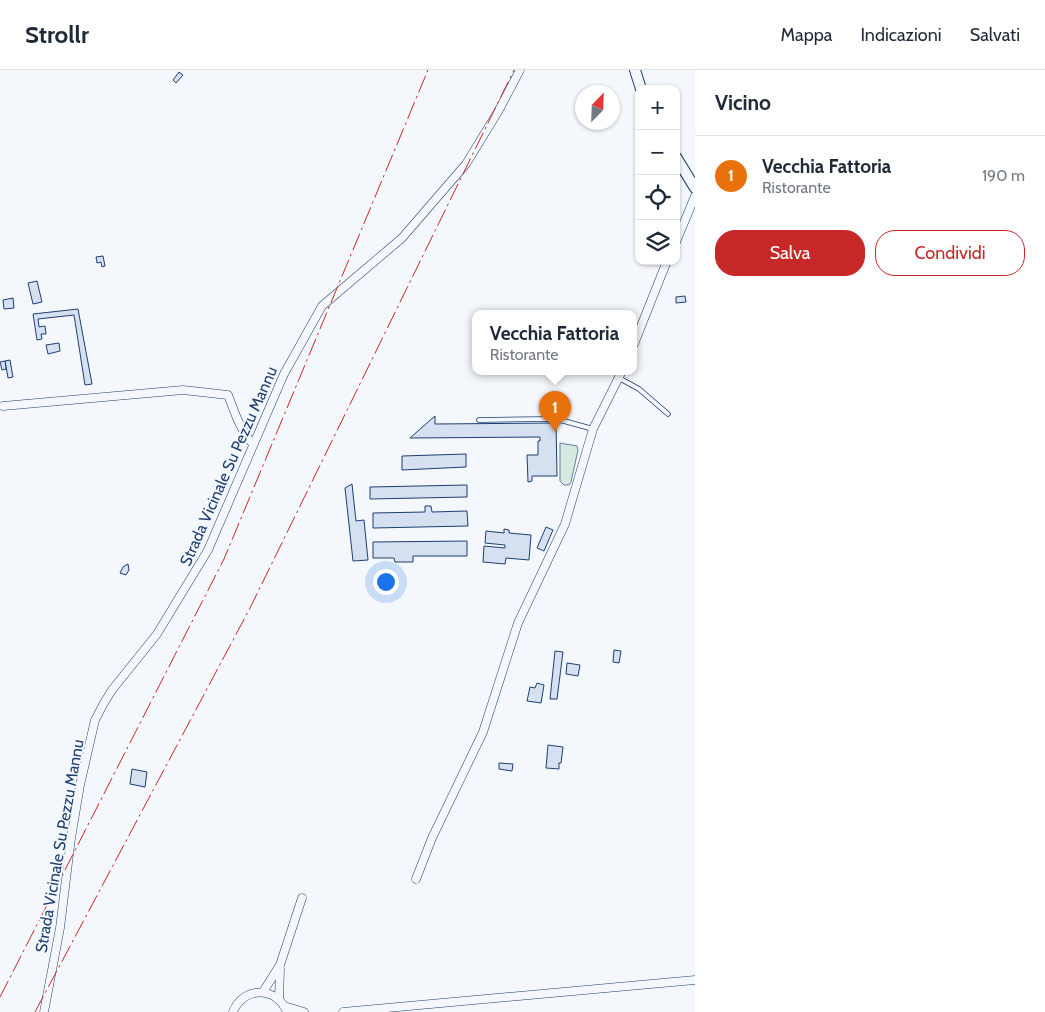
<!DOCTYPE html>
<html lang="it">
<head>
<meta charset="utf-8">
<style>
  body { margin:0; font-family:Cabin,sans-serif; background:#f2f2f3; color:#1f2937 }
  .controls { position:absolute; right:15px; top:15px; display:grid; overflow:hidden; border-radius:10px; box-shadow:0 1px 4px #0004 }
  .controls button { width:45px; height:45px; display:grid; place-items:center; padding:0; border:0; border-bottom:1px solid #e0e1e3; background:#fff; color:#1f2937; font:25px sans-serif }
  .compass { position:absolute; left:575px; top:15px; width:45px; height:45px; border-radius:50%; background:#fff; box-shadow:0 1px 4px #0004; rotate:23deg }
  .you { position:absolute; left:385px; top:511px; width:18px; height:18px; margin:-12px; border:4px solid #fff; border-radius:50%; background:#1a73e8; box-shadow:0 0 0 8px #1a73e833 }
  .badge { display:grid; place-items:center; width:32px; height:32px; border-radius:50%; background:#c62828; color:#fff; font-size:16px; font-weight:700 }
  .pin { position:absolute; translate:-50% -41px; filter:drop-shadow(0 1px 2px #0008) }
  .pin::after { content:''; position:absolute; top:26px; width:18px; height:15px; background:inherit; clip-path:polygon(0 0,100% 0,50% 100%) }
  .popup { position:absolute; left:472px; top:240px; width:165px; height:65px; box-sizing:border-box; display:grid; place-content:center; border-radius:10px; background:#fff; filter:drop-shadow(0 1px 4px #0005); font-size:16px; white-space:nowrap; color:#747a83 }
  .popup b { font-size:19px; color:#1f2937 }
  .popup::after { content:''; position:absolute; left:50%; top:100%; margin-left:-10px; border:10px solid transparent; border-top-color:#fff }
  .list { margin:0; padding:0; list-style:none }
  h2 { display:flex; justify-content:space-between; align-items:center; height:65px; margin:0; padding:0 20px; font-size:21px }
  h2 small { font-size:16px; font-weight:400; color:#747a83 }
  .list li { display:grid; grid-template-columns:32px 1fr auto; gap:15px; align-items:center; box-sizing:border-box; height:80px; padding:0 20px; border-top:1px solid #e0e1e3 }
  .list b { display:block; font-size:19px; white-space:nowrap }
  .list p { margin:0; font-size:16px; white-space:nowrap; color:#747a83 }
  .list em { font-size:16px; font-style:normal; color:#747a83 }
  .actions { display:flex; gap:10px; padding:15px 20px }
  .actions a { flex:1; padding:11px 0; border:1px solid #c62828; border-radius:20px; text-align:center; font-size:18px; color:#c62828 }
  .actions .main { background:#c62828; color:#fff }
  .icon { flex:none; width:28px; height:28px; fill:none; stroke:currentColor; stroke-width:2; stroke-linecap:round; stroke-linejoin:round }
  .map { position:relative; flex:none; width:695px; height:942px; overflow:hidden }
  header { display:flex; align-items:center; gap:30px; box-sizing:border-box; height:70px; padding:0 25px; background:#fff; border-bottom:1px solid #e0e1e3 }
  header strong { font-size:24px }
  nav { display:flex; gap:28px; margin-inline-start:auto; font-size:18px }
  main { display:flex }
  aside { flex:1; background:#fff }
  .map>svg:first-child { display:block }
</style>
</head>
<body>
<header>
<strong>Strollr</strong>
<nav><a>Mappa</a><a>Indicazioni</a><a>Salvati</a></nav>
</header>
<main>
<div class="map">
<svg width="695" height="942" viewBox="0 0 695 942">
  <rect width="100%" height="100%" fill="#f4f7fb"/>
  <polygon fill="#d7e8df" stroke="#687fa3" points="560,373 577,376 578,380 571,412 569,415 564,415 560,411"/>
  <g fill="#d5e0f0" stroke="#1d3f73">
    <polygon points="179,2 183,5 176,13 173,10"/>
    <polygon points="103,186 105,196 102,197 101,192 97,193 96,187"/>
    <polygon points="37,211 42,232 33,234 28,213"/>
    <polygon points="685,226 686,232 676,233 676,227"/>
    <polygon points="13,228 14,238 4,239 3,230"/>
    <polygon points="78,239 92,314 85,315 74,245 38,249 39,257 45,256 46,264 41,264 42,269 37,270 33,244"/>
    <polygon points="59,273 60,281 48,284 46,275"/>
    <polygon points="10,290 13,307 8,308 5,291"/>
    <polygon points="5,291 6,299 2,300 0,292"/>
    <polygon points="435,346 435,354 556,353 557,406 532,406 532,411 528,412 527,385 538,385 538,371 540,371 540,367 410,368"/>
    <polygon points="466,384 466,397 402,400 402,386"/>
    <polygon points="352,414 356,451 364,450 368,490 353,491 345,418"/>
    <polygon points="467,415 467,427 370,429 370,417"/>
    <polygon points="425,436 431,436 432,442 467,441 468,456 373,458 373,443 425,442"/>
    <polygon points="546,457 553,460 544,481 537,478"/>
    <polygon points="504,459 509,460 509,463 531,465 529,490 506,488 505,494 483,492 484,476 505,478 505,475 485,473 486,461 504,463"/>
    <polygon points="467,471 467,486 413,486 413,492 395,492 394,488 373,488 373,472"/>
    <polygon points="128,494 129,500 126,505 120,503 123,497"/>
    <polygon points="614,580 621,581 619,593 613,592"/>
    <polygon points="555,581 563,582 557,629 550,629"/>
    <polygon points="567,593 580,595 578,606 566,604"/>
    <polygon points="537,613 544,615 541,633 527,631 530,617 535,618"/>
    <polygon points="548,675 563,677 561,693 559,693 559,699 546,698"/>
    <polygon points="499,693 513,694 512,701 499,699"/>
    <polygon points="132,699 147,702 145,717 130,714"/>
  </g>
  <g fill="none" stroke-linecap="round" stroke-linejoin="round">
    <g stroke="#1d3f73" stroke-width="5.5">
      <g id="lane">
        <polyline points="619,308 639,319 668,344"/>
        <polyline points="479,350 550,349 564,351 593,359"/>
      </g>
    </g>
    <g stroke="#1d3f73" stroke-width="9">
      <g id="street">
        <polyline points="676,172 695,126"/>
        <polyline points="634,274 667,191"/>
        <path d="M3 336 183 320 228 325C235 343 240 360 253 374"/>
        <polyline points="416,809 432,768 483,662 518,553 565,454 593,359 622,301"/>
        <polyline points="263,922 280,895 302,828"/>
        <polyline points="279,930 280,899"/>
        <polyline points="284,936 304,942"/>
        <polyline points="44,942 60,858 71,768 80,715 95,650 104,633 112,620 157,564 208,480 284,304 322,236 402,168 466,94 499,40 520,0"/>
        <path d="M233 942C243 916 277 916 287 942"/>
        <polyline points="343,942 695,910"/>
      </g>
    </g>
    <g stroke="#1d3f73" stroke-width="12">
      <g id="secondary">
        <polyline points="635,0 641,19"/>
        <polyline points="676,87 695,118"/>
      </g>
    </g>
    <use href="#lane" stroke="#f4f7fb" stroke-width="4"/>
    <use href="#street" stroke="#f4f7fb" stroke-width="8"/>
    <use href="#secondary" stroke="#f4f7fb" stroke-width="10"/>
    <g stroke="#c62828" stroke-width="1" stroke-dasharray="18 4 2.5 4" stroke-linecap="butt">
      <polyline points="0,927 224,489 428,0"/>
      <polyline points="35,942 249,540 514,0"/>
    </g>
  </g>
  <g text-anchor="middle" stroke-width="4" stroke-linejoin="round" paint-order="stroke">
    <g font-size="16" fill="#1d3f73" stroke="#f4f7fb">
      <text transform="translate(228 396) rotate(-66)" y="6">Strada Vicinale Su Pezzu Mannu</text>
      <text transform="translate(59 776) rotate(-80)" y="6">Strada Vicinale Su Pezzu Mannu</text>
    </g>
  </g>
</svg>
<div class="controls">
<button>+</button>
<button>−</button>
<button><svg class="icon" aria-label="locate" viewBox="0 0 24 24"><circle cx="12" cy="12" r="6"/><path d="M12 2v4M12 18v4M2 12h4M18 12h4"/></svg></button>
<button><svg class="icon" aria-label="layers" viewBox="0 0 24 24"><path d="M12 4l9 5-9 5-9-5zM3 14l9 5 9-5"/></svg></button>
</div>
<svg class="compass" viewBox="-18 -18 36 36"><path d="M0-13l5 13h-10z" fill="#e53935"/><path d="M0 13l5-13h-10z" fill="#747a83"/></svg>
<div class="you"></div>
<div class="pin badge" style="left:555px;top:362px;background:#e8710a">1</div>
<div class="popup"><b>Vecchia Fattoria</b>Ristorante</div>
</div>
<aside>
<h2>Vicino<small></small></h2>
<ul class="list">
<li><span class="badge" style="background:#e8710a">1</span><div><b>Vecchia Fattoria</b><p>Ristorante</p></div><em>190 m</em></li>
</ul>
<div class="actions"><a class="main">Salva</a><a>Condividi</a></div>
</aside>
</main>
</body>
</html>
